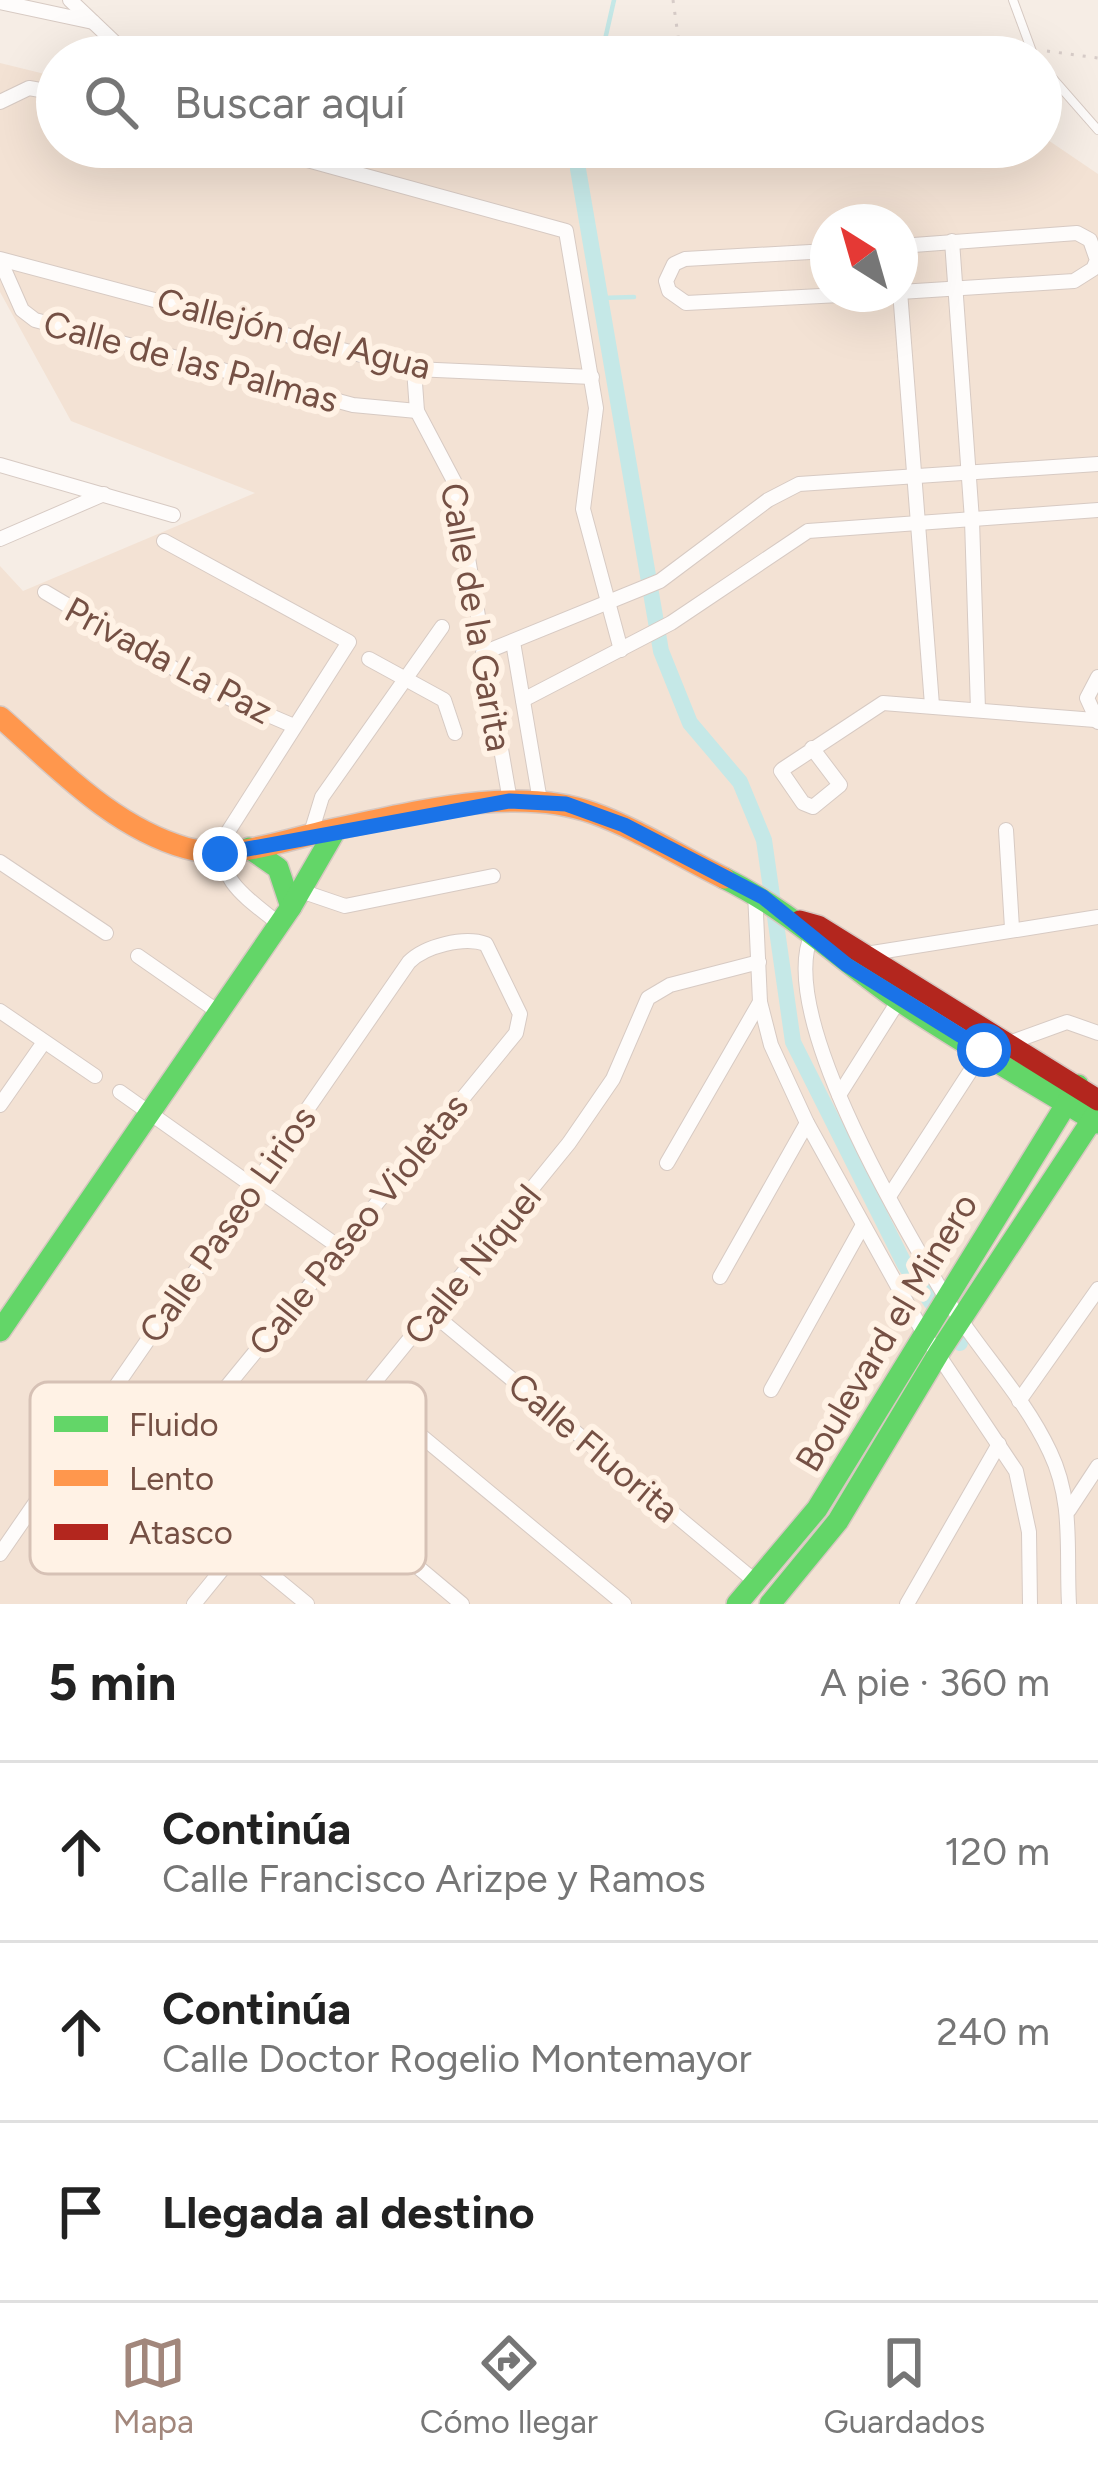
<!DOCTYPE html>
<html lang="es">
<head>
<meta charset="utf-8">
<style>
  body { margin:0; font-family:Figtree,sans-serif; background:#f2f2f2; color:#222 }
  .compass { position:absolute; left:810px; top:204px; width:108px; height:108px; border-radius:50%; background:#fff; box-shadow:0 12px 48px #0002; rotate:323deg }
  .stop { position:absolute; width:36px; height:36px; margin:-27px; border:9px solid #1a73e8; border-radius:50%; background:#fff }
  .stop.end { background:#1a73e8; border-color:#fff; box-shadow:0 3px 12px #0008 }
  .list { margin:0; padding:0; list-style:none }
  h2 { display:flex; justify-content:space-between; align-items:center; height:156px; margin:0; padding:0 48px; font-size:51px }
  h2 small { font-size:39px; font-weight:400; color:#767676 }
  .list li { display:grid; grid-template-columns:78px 1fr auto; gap:36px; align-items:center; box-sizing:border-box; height:180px; padding:0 48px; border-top:3px solid #e0e0e0 }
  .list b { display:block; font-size:45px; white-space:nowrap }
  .list p { margin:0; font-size:39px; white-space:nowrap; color:#767676 }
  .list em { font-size:39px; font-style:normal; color:#767676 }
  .icon { flex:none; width:66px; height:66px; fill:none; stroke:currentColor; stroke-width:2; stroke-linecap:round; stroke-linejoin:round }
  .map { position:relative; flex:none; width:1098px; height:1604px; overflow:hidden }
  .search { position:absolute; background:#fff; box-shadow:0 12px 48px #0002; left:36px; right:36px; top:36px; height:132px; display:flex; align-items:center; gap:30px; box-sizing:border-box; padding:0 42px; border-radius:66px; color:#767676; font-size:45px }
  .sheet { height:696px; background:#fff }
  nav { display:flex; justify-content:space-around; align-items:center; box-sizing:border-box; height:168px; border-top:3px solid #e0e0e0; background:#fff; font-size:33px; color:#767676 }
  nav a { display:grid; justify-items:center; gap:6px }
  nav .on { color:#a2877c }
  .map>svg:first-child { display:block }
</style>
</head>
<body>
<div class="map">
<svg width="1098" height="1604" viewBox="0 0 1098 1604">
  <rect width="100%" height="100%" fill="#f6ede5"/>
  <path fill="#f3e2d4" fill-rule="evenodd" d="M0 63 57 77V147H338L398 162 773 147H1041L1042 136 1098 174V1604H0V566L23 591 255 493 71 421 0 292ZM828 222H900V294H828Z"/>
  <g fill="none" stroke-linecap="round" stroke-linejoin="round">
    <g stroke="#c5e8e7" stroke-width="4.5">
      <polyline points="601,57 614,0"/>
      <polyline points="578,169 579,147"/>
      <polyline points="601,298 634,297"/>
    </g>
    <polyline stroke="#c5e8e7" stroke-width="16" points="578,169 661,651 690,723 740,782 764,840 793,1042 905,1265 960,1343"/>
    <g stroke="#d7cac3" stroke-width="10">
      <g id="lane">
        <polyline points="1013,0 1034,57"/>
        <polyline points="1041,65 1098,130"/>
      </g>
    </g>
    <g stroke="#d7cac3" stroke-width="16">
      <g id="street">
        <polyline points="70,0 130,57"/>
        <polyline points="0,2 93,22"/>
        <polyline points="0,102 29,88 57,93"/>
        <polyline points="260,147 566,231 596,408 583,509 621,650"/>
        <polyline points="952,241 972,520 978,710"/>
        <polyline points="900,246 1077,233 1090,240 1097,260 1093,269 1074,281 900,292"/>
        <polyline points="828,251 685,259 674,264 666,281 669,291 686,303 860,294"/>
        <polyline points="0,259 414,369 592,377"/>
        <polyline points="0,260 22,310 35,320 353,405 417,411"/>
        <polyline points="900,291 932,705"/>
        <polyline points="414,369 417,411 455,483 510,801"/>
        <polyline points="0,465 173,515"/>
        <polyline points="0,539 104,494"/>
        <path d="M164 541 349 642 224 838C214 880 250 900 279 924"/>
        <polyline points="45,592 210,690 294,726"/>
        <polyline points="513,642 540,801"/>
        <polyline points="483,653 660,581 768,500 799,484 1098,464"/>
        <polyline points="369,659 444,700 455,733"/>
        <polyline points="1098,677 1087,698 1098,722"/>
        <polyline points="523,700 671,623 808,531 1098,510"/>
        <polyline points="812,748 840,785 813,807 803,803 781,771 783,769 883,703 1095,720"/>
        <polyline points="1006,830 1012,928"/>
        <polyline points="310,836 322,797 442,627"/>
        <polyline points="0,862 106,933"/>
        <polyline points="301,891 345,906 493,876"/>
        <polyline points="755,892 760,1002 771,1045 807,1123 923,1332 1016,1471 1029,1532 1030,1604"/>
        <path d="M812 934C776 1012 900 1221 943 1293 976 1348 1023 1394 1050 1452 1074 1502 1066 1551 1069 1604"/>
        <polyline points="866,954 1098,917"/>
        <polyline points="138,956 217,1011"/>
        <polyline points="0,1011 95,1076"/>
        <polyline points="1012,1042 1067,1022 1098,1033"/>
        <polyline points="120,1092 339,1247"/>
        <polyline points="839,1095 899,1000"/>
        <polyline points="0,1105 44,1042"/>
        <polyline points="667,1163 760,1002"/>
        <polyline points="890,1195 984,1050"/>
        <polyline points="720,1277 807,1123"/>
        <polyline points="432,1313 756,1582"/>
        <polyline points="771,1390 863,1225"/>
        <polyline points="367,1391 624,1604"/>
        <polyline points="1019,1401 1098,1289"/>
        <polyline points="302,1470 462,1604"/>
        <polyline points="1069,1510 1098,1466"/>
        <polyline points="239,1548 307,1604"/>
        <path d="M0 1554 409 962C425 946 464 936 486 944L520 1014 516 1033 99 1543 89 1546 32 1509"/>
        <polyline points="194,1604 569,1143 613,1079 648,998 670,985 759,962"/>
        <polyline points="907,1604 999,1444"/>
      </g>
    </g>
    <g stroke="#d7c8c1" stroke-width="24">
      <g id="fast">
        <polyline points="249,848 278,868 291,907"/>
        <path d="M724 878C787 909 834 954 891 995 957 1041 1029 1080 1098 1123"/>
        <polyline points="0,1331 291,907 335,831"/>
        <polyline points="737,1604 817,1509 1078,1085"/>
        <polyline points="770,1604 838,1521 940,1351 1098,1111"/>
      </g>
    </g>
    <g stroke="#d7c8c1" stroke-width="24">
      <path id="slow" d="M0 717C56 766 112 827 186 848 232 861 284 840 330 830 408 814 514 784 593 813 638 829 681 857 724 878"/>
    </g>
    <g stroke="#d7c8c1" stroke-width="24">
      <polyline id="jam" points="800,921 818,926 1098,1100"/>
    </g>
    <g stroke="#d7ccc8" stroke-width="3" stroke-dasharray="3 9" stroke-linecap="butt">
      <polyline points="673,0 681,57"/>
      <polyline points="1047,51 1098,58"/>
    </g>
    <use href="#lane" stroke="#fefcfb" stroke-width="8"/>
    <use href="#street" stroke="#fefcfb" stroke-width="14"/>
    <use href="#fast" stroke="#63d668" stroke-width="21"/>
    <use href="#slow" stroke="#ff974d" stroke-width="21"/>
    <use href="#jam" stroke="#b3261e" stroke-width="21"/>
  </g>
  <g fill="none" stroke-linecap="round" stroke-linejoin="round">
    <polyline stroke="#1a73e8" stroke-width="15" points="220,854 510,801 566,804 624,825 763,897 847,965 984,1050"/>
  </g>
  <g text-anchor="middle" stroke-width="12" stroke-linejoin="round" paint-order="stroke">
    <g font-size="36" fill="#755044" stroke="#fff2e5">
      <text transform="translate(294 333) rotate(14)" y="13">Callejón del Agua</text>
      <text transform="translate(191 361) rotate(15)" y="13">Calle de las Palmas</text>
      <text transform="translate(477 617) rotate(80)" y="13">Calle de la Garita</text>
      <text transform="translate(169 660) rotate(28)" y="13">Privada La Paz</text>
      <text transform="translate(227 1224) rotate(-55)" y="13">Calle Paseo Lirios</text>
      <text transform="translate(358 1224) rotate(-51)" y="13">Calle Paseo Violetas</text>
      <text transform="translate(472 1264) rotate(-51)" y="13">Calle Níquel</text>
      <text transform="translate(886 1332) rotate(-59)" y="13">Boulevard el Minero</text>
      <text transform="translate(594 1447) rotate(40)" y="13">Calle Fluorita</text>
    </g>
  </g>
  <rect x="30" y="1382" width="396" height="192" rx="18" fill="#fff2e5" stroke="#d6c1b5" stroke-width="3"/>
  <rect x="54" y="1416" width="54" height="16" fill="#63d668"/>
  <rect x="54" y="1470" width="54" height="16" fill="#ff974d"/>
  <rect x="54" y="1524" width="54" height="16" fill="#b3261e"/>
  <g font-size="33" fill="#755044">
    <text x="129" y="1436">Fluido</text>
    <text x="129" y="1490">Lento</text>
    <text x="129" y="1544">Atasco</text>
  </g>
</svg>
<svg class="compass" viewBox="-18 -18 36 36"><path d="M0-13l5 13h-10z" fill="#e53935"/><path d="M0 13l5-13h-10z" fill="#767676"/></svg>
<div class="stop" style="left:984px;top:1050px"></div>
<div class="stop end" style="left:220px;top:854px"></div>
<div class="search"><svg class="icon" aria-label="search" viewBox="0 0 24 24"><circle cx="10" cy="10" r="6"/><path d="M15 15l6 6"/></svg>Buscar aquí</div>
</div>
<section class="sheet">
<h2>5 min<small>A pie · 360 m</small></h2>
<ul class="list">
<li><svg class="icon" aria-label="ahead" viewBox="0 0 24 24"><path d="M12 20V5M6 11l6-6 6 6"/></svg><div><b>Continúa</b><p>Calle Francisco Arizpe y Ramos</p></div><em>120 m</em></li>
<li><svg class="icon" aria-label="ahead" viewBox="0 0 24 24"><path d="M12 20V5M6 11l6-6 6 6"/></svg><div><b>Continúa</b><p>Calle Doctor Rogelio Montemayor</p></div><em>240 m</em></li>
<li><svg class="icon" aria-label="arrive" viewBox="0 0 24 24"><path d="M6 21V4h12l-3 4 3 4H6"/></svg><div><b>Llegada al destino</b></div></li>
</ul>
</section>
<nav>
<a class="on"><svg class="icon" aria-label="map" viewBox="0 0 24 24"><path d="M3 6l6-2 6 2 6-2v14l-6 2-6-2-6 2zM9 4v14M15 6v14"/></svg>Mapa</a>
<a><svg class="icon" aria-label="directions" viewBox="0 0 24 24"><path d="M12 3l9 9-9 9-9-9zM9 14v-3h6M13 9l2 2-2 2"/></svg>Cómo llegar</a>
<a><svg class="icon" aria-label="saved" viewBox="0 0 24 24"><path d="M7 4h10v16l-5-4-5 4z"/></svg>Guardados</a>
</nav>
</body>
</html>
